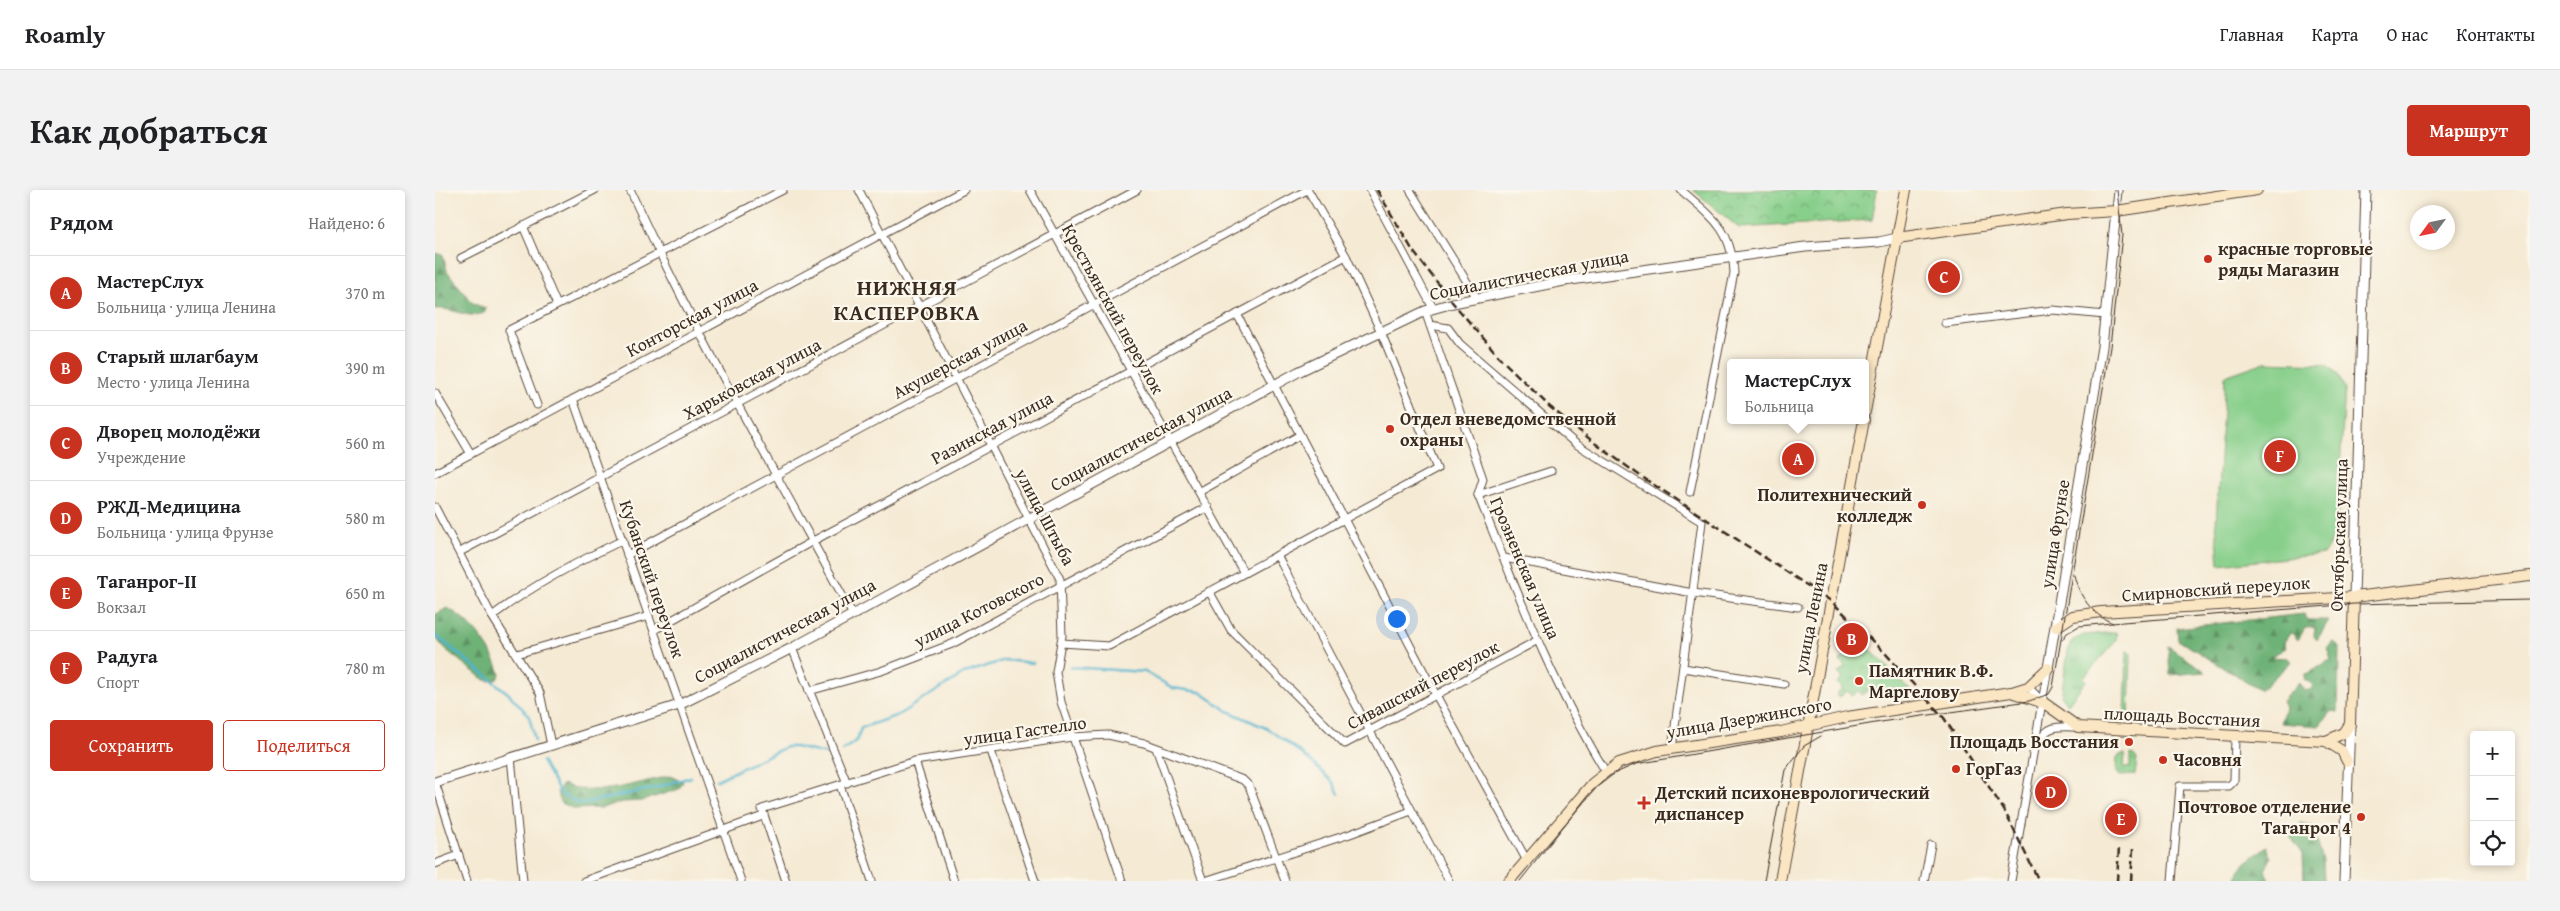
<!DOCTYPE html>
<html lang="ru">
<head>
<meta charset="utf-8">
<style>
  body { margin:0; font-family:"Gentium Book Plus",serif; background:#f2f2f2; color:#202124 }
  .controls { position:absolute; right:15px; bottom:15px; display:grid; overflow:hidden; border-radius:5px; box-shadow:0 2px 8px #0003 }
  .controls button { width:45px; height:45px; display:grid; place-items:center; padding:0; border:0; border-bottom:1px solid #e0e0e0; background:#fff; color:#202124; font:25px sans-serif }
  .compass { position:absolute; left:1975px; top:15px; width:45px; height:45px; border-radius:50%; background:#fff; box-shadow:0 2px 8px #0003; rotate:237deg }
  .you { position:absolute; left:961px; top:428px; width:18px; height:18px; margin:-12px; border:4px solid #fff; border-radius:50%; background:#1a73e8; box-shadow:0 0 0 8px #1a73e833 }
  .badge { display:grid; place-items:center; width:32px; height:32px; border-radius:50%; background:#c8321e; color:#fff; font-size:16px; font-weight:700 }
  .pin { position:absolute; translate:-50% -50%; border:2px solid #fff; box-shadow:0 1px 5px #0006 }
  .popup { position:absolute; left:1292px; top:169px; width:142px; height:65px; box-sizing:border-box; display:grid; place-content:center; border-radius:5px; background:#fff; filter:drop-shadow(0 1px 4px #0005); font-size:16px; white-space:nowrap; color:#757577 }
  .popup b { font-size:19px; color:#202124 }
  .popup::after { content:''; position:absolute; left:50%; top:100%; margin-left:-10px; border:10px solid transparent; border-top-color:#fff }
  .list { margin:0; padding:0; list-style:none }
  h2 { display:flex; justify-content:space-between; align-items:center; height:65px; margin:0; padding:0 20px; font-size:21px }
  h2 small { font-size:16px; font-weight:400; color:#757577 }
  .list li { display:grid; grid-template-columns:32px 1fr auto; gap:15px; align-items:center; box-sizing:border-box; height:75px; padding:0 20px; border-top:1px solid #e0e0e0 }
  .list b { display:block; font-size:19px; white-space:nowrap }
  .list p { margin:0; font-size:16px; white-space:nowrap; color:#757577 }
  .list em { font-size:16px; font-style:normal; color:#757577 }
  .actions { display:flex; gap:10px; padding:15px 20px }
  .actions a { flex:1; padding:11px 0; border:1px solid #c8321e; border-radius:5px; text-align:center; font-size:18px; color:#c8321e }
  .actions .main { background:#c8321e; color:#fff }
  .icon { flex:none; width:28px; height:28px; fill:none; stroke:currentColor; stroke-width:2; stroke-linecap:round; stroke-linejoin:round }
  .map { position:relative; flex:none; width:2095px; height:691px; overflow:hidden; border-radius:5px }
  header { display:flex; align-items:center; gap:30px; box-sizing:border-box; height:70px; padding:0 25px; background:#fff; border-bottom:1px solid #e0e0e0 }
  header strong { font-size:24px }
  nav { display:flex; gap:28px; margin-inline-start:auto; font-size:18px }
  .intro { display:flex; align-items:center; justify-content:space-between; box-sizing:border-box; height:120px; padding:0 30px }
  h1 { margin:0; font-size:35px }
  .button { padding:12px 22px; border-radius:5px; background:#c8321e; color:#fff; font-size:18px; font-weight:700 }
  main { display:flex; gap:30px; padding:0 30px }
  aside { flex:1; background:#fff; border-radius:5px; box-shadow:0 2px 8px #0003 }
  .map>svg:first-child { display:block }
</style>
</head>
<body>
<header>
<strong>Roamly</strong>
<nav><a>Главная</a><a>Карта</a><a>О нас</a><a>Контакты</a></nav>
</header>
<div class="intro"><h1>Как добраться</h1><a class="button">Маршрут</a></div>
<main>
<aside>
<h2>Рядом<small>Найдено: 6</small></h2>
<ul class="list">
<li><span class="badge">A</span><div><b>МастерСлух</b><p>Больница · улица Ленина</p></div><em>370 m</em></li>
<li><span class="badge">B</span><div><b>Старый шлагбаум</b><p>Место · улица Ленина</p></div><em>390 m</em></li>
<li><span class="badge">C</span><div><b>Дворец молодёжи</b><p>Учреждение</p></div><em>560 m</em></li>
<li><span class="badge">D</span><div><b>РЖД-Медицина</b><p>Больница · улица Фрунзе</p></div><em>580 m</em></li>
<li><span class="badge">E</span><div><b>Таганрог-II</b><p>Вокзал</p></div><em>650 m</em></li>
<li><span class="badge">F</span><div><b>Радуга</b><p>Спорт</p></div><em>780 m</em></li>
</ul>
<div class="actions"><a class="main">Сохранить</a><a>Поделиться</a></div>
</aside>
<div class="map">
<svg width="2095" height="691" viewBox="0 0 2095 691">
  <defs>
    <pattern id="grass-tufts" width="24" height="20" patternUnits="userSpaceOnUse" patternTransform="scale(1.25)"><rect width="24" height="20" fill="#88cf8b"/><path d="M3 7l-1-3M5 7V3M7 7l1-3M15 17l-1-3M17 17v-4M19 17l1-3" fill="none" stroke="#70a871"/></pattern>
    <pattern id="forest-firs" width="22" height="20" patternUnits="userSpaceOnUse" patternTransform="scale(1.25)"><rect width="22" height="20" fill="#6eb277"/><path d="M5 1l3.5 6h-7zM16 11l3.5 6h-7z" fill="#5c9161"/></pattern>
    <pattern id="park-crowns" width="20" height="18" patternUnits="userSpaceOnUse" patternTransform="scale(1.25)"><rect width="20" height="18" fill="#88cf8b"/><path d="M2 6a3 3 0 1 1 6 0M12 15a3 3 0 1 1 6 0" fill="none" stroke="#70a871"/></pattern>
  </defs>
  <rect width="100%" height="100%" fill="#fbf7ec"/>
  <filter id="ink" filterUnits="userSpaceOnUse"><feTurbulence type="fractalNoise" baseFrequency=".02" numOctaves="2"/><feDisplacementMap in="SourceGraphic" scale="10" xChannelSelector="R" yChannelSelector="G"/><feConvolveMatrix kernelMatrix="1 2 1 2 8 2 1 2 1" color-interpolation-filters="sRGB"/></filter>
  <filter id="wash" filterUnits="userSpaceOnUse"><feTurbulence type="fractalNoise" baseFrequency=".0096" numOctaves="4" result="noise"/><feDisplacementMap in="SourceGraphic" scale="20" xChannelSelector="R" yChannelSelector="G"/><feGaussianBlur stdDeviation="1.12" result="paint"/><feColorMatrix in="noise" values="0 0 0 0 0 0 0 0 0 0 0 0 0 0 0 0 0 1.4 0 .05"/><feComposite in="paint" operator="in"/></filter>
  <g filter="url(#wash)">
    <rect width="100%" height="100%" fill="#f5ead4"/>
    <g fill="url(#grass-tufts)" stroke="#627c54">
      <polygon points="1681,442 1681,451 1648,488 1651,491 1633,514 1626,507 1633,461 1638,450 1649,445"/>
      <polygon points="1692,461 1696,462 1694,529 1690,529"/>
      <polygon points="1687,564 1690,564 1689,577 1695,578 1695,564 1699,565 1702,569 1700,585 1685,586 1681,582 1682,567"/>
    </g>
    <g fill="url(#forest-firs)" stroke="#546e4a">
      <path d="M0 63 8 65 12 81 34 109 39 114 51 118 49 123C32 130 18 117 0 119Z"/>
      <path d="M12 418C36 430 58 459 65 484L62 489 54 491 48 489 10 459 0 447V425Z"/>
      <polygon points="1869,424 1873,430 1894,430 1882,450 1879,446 1880,437 1870,438 1863,450 1856,442 1849,452 1851,458 1835,467 1853,468 1856,472 1826,500 1743,450 1742,438"/>
      <path d="M1899 452 1904 456 1903 522 1896 521 1884 536 1845 533 1850 518 1847 511 1864 493 1869 501 1878 499 1877 494 1869 489 1870 484C1881 481 1886 474 1896 470L1892 458Z"/>
      <polygon points="1733,456 1771,482 1735,485"/>
      <path d="M235 586 248 592 244 599 207 611 187 612 166 618 140 619 126 613 122 602 128 594C163 608 199 593 235 586Z"/>
      <polygon points="1866,633 1877,636 1888,670 1889,691 1869,691 1868,664 1854,645"/>
      <polygon points="1832,656 1836,668 1830,680 1834,691 1799,691 1810,673"/>
    </g>
    <g fill="url(#park-crowns)" stroke="#627c54">
      <polygon points="1258,0 1442,0 1437,30 1304,38"/>
      <polygon points="1411,435 1478,503 1456,504 1451,499 1445,504 1441,500 1436,504 1432,501 1427,505 1423,501 1418,506 1412,501 1405,507 1401,504 1408,498 1403,493 1408,488 1403,483 1410,476 1405,470 1412,463 1407,458"/>
    </g>
    <polygon fill="#88cf8b" stroke="#627c54" points="1830,172 1890,174 1902,183 1910,199 1901,343 1889,364 1784,375 1781,333 1790,186"/>
    <g fill="none" stroke-linecap="round" stroke-linejoin="round">
      <g stroke="#4fb3ce" stroke-width="2.5">
        <polyline points="0,445 74,504 94,526 100,550"/>
        <polyline points="635,477 710,482 738,498 765,502 793,521 833,539 865,562 898,592 904,604"/>
        <polyline points="407,561 422,550 426,538 463,525 530,483 570,470 598,473"/>
        <polyline points="107,571 126,604 145,614 220,598 256,587"/>
        <polyline points="282,590 351,557 360,557 395,565"/>
      </g>
    </g>
  </g>
  <g filter="url(#ink)">
    <g fill="none" stroke-linecap="round" stroke-linejoin="round">
      <g stroke="#574739" stroke-width="9">
        <g id="minor">
          <path d="M195 0C261 145 341 284 418 425"/>
          <polyline points="424,0 625,389 627,446 621,482 626,512 687,691"/>
          <polyline points="595,0 809,383"/>
          <polyline points="935,0 998,118"/>
          <polyline points="975,0 1042,108"/>
          <path d="M1246 0C1277 27 1297 39 1299 83L1255 302"/>
          <polyline points="1681,21 1683,0"/>
          <polyline points="88,36 122,115"/>
          <polyline points="26,68 160,0"/>
          <path d="M990 121 1048 289 1043 305C1081 399 1117 495 1171 582"/>
          <polyline points="802,124 1001,505 1091,669"/>
          <polyline points="1510,133 1618,120 1670,125"/>
          <polyline points="995,135 1013,138 1025,154 1141,254 1267,332 1237,559"/>
          <polyline points="0,203 36,264"/>
          <polyline points="138,209 306,691"/>
          <polyline points="102,215 74,140 348,0"/>
          <polyline points="0,283 529,0"/>
          <polyline points="764,302 865,245"/>
          <polyline points="1043,305 1116,281"/>
          <polyline points="0,317 57,426 105,503 116,555"/>
          <polyline points="25,362 702,0"/>
          <polyline points="192,365 872,0"/>
          <polyline points="842,365 1014,691"/>
          <polyline points="1069,368 1258,403 1363,417"/>
          <polyline points="774,401 796,440 910,554 1103,450"/>
          <path d="M57 426C98 395 142 372 188 350"/>
          <polyline points="219,440 378,351 911,66"/>
          <polyline points="626,453 674,456 1002,279 946,142 911,66 873,0"/>
          <polyline points="357,458 412,593"/>
          <polyline points="82,464 214,426"/>
          <polyline points="1248,478 1349,494"/>
          <polyline points="1593,497 1607,511"/>
          <polyline points="374,501 446,481 517,454 773,317"/>
          <path d="M1605 551C1612 534 1626 537 1642 537"/>
          <polyline points="721,558 768,691"/>
          <polyline points="556,561 600,691"/>
          <polyline points="76,567 88,691"/>
          <polyline points="480,571 519,691"/>
          <polyline points="0,592 32,691"/>
          <polyline points="405,595 437,691"/>
          <polyline points="0,674 24,665"/>
          <polyline points="149,691 328,626"/>
          <polyline points="351,691 327,619 480,571 637,547 673,545 709,553 808,590 814,596 850,691"/>
          <polyline points="770,691 915,644 976,621"/>
          <polyline points="1489,691 1496,655"/>
          <polyline points="1576,691 1613,478"/>
          <polyline points="1737,691 1745,596 1794,596 1799,591 1800,546"/>
        </g>
      </g>
      <g stroke="#574739" stroke-width="11">
        <g id="tertiary">
          <polyline points="1919,407 1931,0"/>
          <polyline points="1613,478 1667,157 1681,21"/>
          <polyline points="0,592 244,515 357,458 863,182 990,121 1018,113 1129,91 1370,57 1444,52 1462,48"/>
          <polyline points="1909,691 1915,534"/>
        </g>
      </g>
      <g stroke="#574739" stroke-width="12">
        <g id="secondary">
          <polyline points="1462,48 1632,24 1681,21 1822,0"/>
          <polyline points="1430,222 1471,0"/>
          <polyline points="1621,437 1638,426 1666,422 1919,407 2095,386"/>
          <polyline points="1577,502 1593,497 1613,478"/>
          <polyline points="1891,551 1909,543 1915,534 1919,407"/>
          <polyline points="1074,691 1158,593 1184,573 1222,561 1346,542 1412,527 1576,502 1609,513 1643,537 1891,551 1907,561 1912,571"/>
          <polyline points="1345,691 1429,230"/>
        </g>
      </g>
      <use href="#minor" stroke="#fff" stroke-width="7"/>
      <use href="#tertiary" stroke="#fff" stroke-width="9"/>
      <use href="#secondary" stroke="#fbe6c4" stroke-width="10"/>
      <g stroke="#3b2a1e" stroke-width="1">
        <path d="M1639 385C1644 406 1657 425 1678 433"/>
        <polyline points="1627,450 1632,443 1644,436 1688,432 1919,414 2095,410"/>
        <polyline points="1085,691 1155,603 1174,586 1201,574 1452,531 1594,511 1614,504 1618,497 1675,157 1687,45 1682,0"/>
        <polyline points="1329,691 1350,580 1369,556 1386,546"/>
      </g>
      <g stroke="#3b2a1e" stroke-width="2.5" stroke-dasharray="8 4" stroke-linecap="butt">
        <polyline points="942,0 978,61 1018,113 1067,170 1115,217 1161,254 1204,285 1396,411 1450,463 1509,528 1569,620 1604,691"/>
        <polyline points="1682,691 1684,657"/>
        <polyline points="1696,691 1698,659"/>
      </g>
    </g>
  </g>
  <g fill="#c8321e" stroke="#fbf7ec" stroke-width="2">
    <circle cx="1773" cy="69" r="5"/>
    <circle cx="955" cy="239" r="5"/>
    <circle cx="1487" cy="315" r="5"/>
    <circle cx="1424" cy="491" r="5"/>
    <circle cx="1694" cy="552" r="5"/>
    <circle cx="1728" cy="570" r="5"/>
    <circle cx="1521" cy="579" r="5"/>
    <path d="M1206.5 605.5h5v5h5v5h-5v5h-5v-5h-5v-5h5z"/>
    <circle cx="1926" cy="627" r="5"/>
  </g>
  <g text-anchor="middle" stroke-width="4.5" stroke-linejoin="round" paint-order="stroke">
    <g font-size="18" font-weight="bold" fill="#3b2a1e" stroke="#fbf7ec" text-anchor="start">
      <text x="1783" y="65">красные торговые<tspan x="1783" dy="21">ряды Магазин</tspan></text>
      <text x="965" y="235">Отдел вневедомственной<tspan x="965" dy="21">охраны</tspan></text>
      <text x="1477" y="311" text-anchor="end">Политехнический<tspan x="1477" dy="21">колледж</tspan></text>
      <text x="1434" y="487">Памятник В.Ф.<tspan x="1434" dy="21">Маргелову</tspan></text>
      <text x="1684" y="558" text-anchor="end">Площадь Восстания</text>
      <text x="1738" y="576">Часовня</text>
      <text x="1531" y="585">ГорГаз</text>
      <text x="1220" y="609">Детский психоневрологический<tspan x="1220" dy="21">диспансер</tspan></text>
      <text x="1916" y="623" text-anchor="end">Почтовое отделение<tspan x="1916" dy="21">Таганрог 4</tspan></text>
    </g>
    <g font-size="18" fill="#3b2a1e" stroke="#fbf7ec">
      <text transform="translate(1094 85) rotate(-11)" y="6">Социалистическая улица</text>
      <text transform="translate(678 119) rotate(61)" y="6">Крестьянский переулок</text>
      <text transform="translate(257 128) rotate(-28)" y="6">Конторская улица</text>
      <text transform="translate(525 169) rotate(-28)" y="6">Акушерская улица</text>
      <text transform="translate(317 189) rotate(-28)" y="6">Харьковская улица</text>
      <text transform="translate(557 238) rotate(-28)" y="6">Разинская улица</text>
      <text transform="translate(706 249) rotate(-28)" y="6">Социалистическая улица</text>
      <text transform="translate(610 327) rotate(62)" y="6">улица Штыба</text>
      <text transform="translate(1620 344) rotate(-81)" y="6">улица Фрунзе</text>
      <text transform="translate(1904 345) rotate(-88)" y="6">Октябрьская улица</text>
      <text transform="translate(1090 378) rotate(67)" y="6">Грозненская улица</text>
      <text transform="translate(217 389) rotate(71)" y="6">Кубанский переулок</text>
      <text transform="translate(1781 399) rotate(-4)" y="6">Смирновский переулок</text>
      <text transform="translate(544 420) rotate(-27)" y="6">улица Котовского</text>
      <text transform="translate(1376 428) rotate(-79)" y="6">улица Ленина</text>
      <text transform="translate(350 441) rotate(-28)" y="6">Социалистическая улица</text>
      <text transform="translate(988 495) rotate(-28)" y="6">Сивашский переулок</text>
      <text transform="translate(1747 527) rotate(3)" y="6">площадь Восстания</text>
      <text transform="translate(1314 528) rotate(-10)" y="6">улица Дзержинского</text>
      <text transform="translate(590 541) rotate(-8)" y="6">улица Гастелло</text>
    </g>
    <g font-size="22" font-weight="bold" letter-spacing="1" fill="#3b2a1e" stroke="#fbf7ec">
      <text x="472" y="105">НИЖНЯЯ<tspan x="472" dy="25">КАСПЕРОВКА</tspan></text>
    </g>
  </g>
</svg>
<div class="controls">
<button>+</button>
<button>−</button>
<button><svg class="icon" aria-label="locate" viewBox="0 0 24 24"><circle cx="12" cy="12" r="6"/><path d="M12 2v4M12 18v4M2 12h4M18 12h4"/></svg></button>
</div>
<svg class="compass" viewBox="-18 -18 36 36"><path d="M0-13l5 13h-10z" fill="#e53935"/><path d="M0 13l5-13h-10z" fill="#757577"/></svg>
<div class="you"></div>
<div class="pin badge" style="left:1363px;top:269px">A</div>
<div class="popup"><b>МастерСлух</b>Больница</div>
<div class="pin badge" style="left:1417px;top:449px">B</div>
<div class="pin badge" style="left:1509px;top:87px">C</div>
<div class="pin badge" style="left:1616px;top:602px">D</div>
<div class="pin badge" style="left:1686px;top:629px">E</div>
<div class="pin badge" style="left:1845px;top:266px">F</div>
</div>
</main>
</body>
</html>
